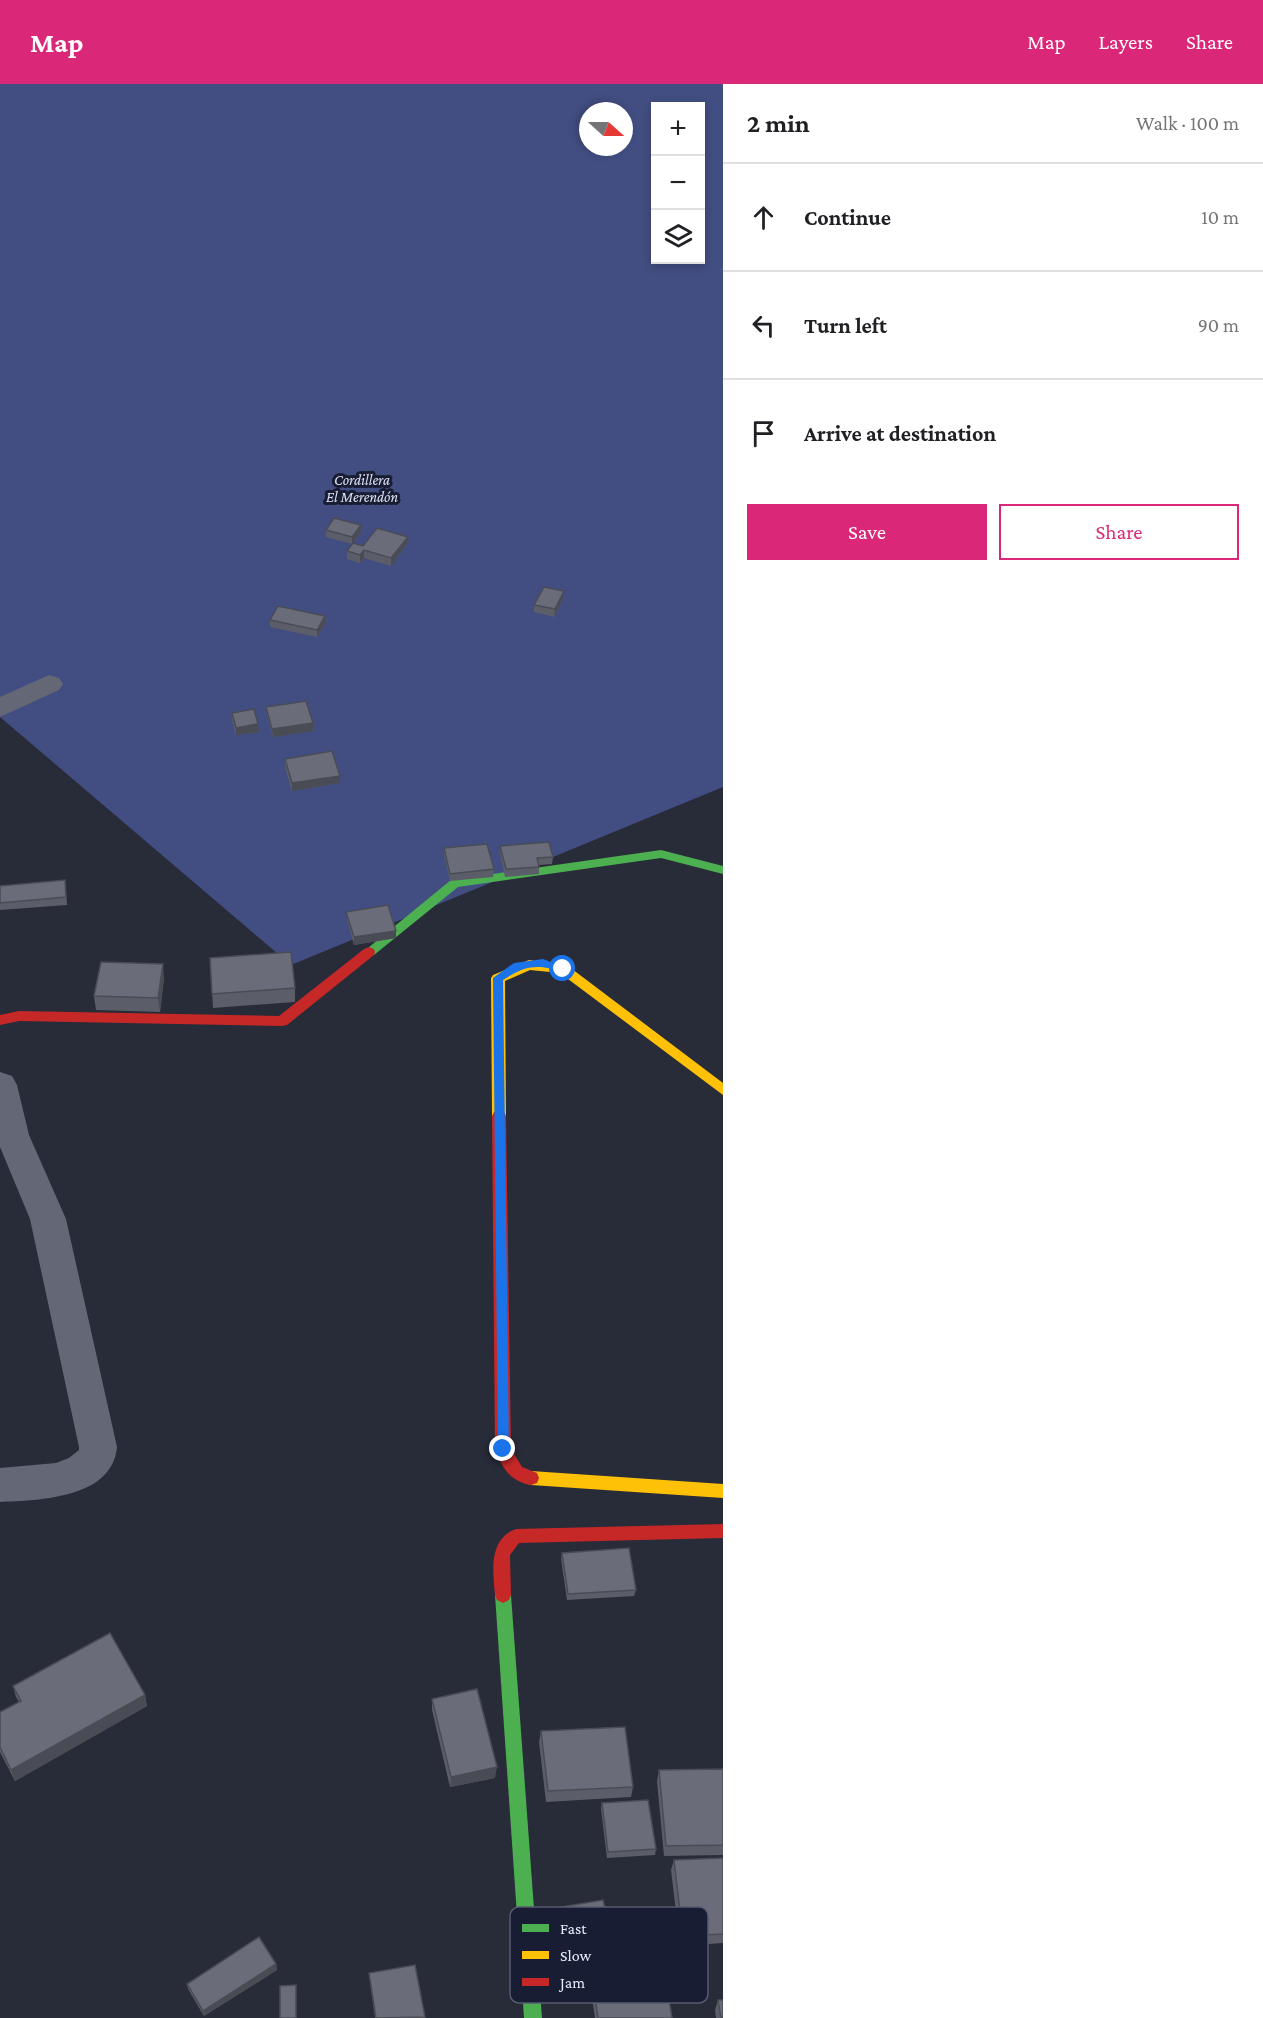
<!DOCTYPE html>
<html lang="en">
<head>
<meta charset="utf-8">
<style>
  body { margin:0; font-family:"Crimson Pro",serif; background:#f2f2f2; color:#202124 }
  .controls { position:absolute; right:18px; top:18px; display:grid; overflow:hidden; border-radius:0px; box-shadow:0 3px 9px #0003 }
  .controls button { width:54px; height:54px; display:grid; place-items:center; padding:0; border:0; border-bottom:2px solid #e0e0e0; background:#fff; color:#202124; font:30px sans-serif }
  .compass { position:absolute; left:579px; top:18px; width:54px; height:54px; border-radius:50%; background:#fff; box-shadow:0 3px 9px #0003; rotate:111deg }
  .stop { position:absolute; width:18px; height:18px; margin:-14px; border:4px solid #1a73e8; border-radius:50%; background:#fff }
  .stop.end { background:#1a73e8; border-color:#fff; box-shadow:0 2px 6px #0008 }
  .list { margin:0; padding:0; list-style:none }
  h2 { display:flex; justify-content:space-between; align-items:center; height:78px; margin:0; padding:0 24px; font-size:26px }
  h2 small { font-size:20px; font-weight:400; color:#757577 }
  .list li { display:grid; grid-template-columns:39px 1fr auto; gap:18px; align-items:center; box-sizing:border-box; height:108px; padding:0 24px; border-top:2px solid #e0e0e0 }
  .list b { display:block; font-size:22px; white-space:nowrap }
  .list em { font-size:20px; font-style:normal; color:#757577 }
  .actions { display:flex; gap:12px; padding:18px 24px }
  .actions a { flex:1; padding:14px 0; border:2px solid #db2777; border-radius:0px; text-align:center; font-size:21px; color:#db2777 }
  .actions .main { background:#db2777; color:#fff }
  .icon { flex:none; width:33px; height:33px; fill:none; stroke:currentColor; stroke-width:2; stroke-linecap:round; stroke-linejoin:round }
  .map { position:relative; flex:none; width:723px; height:1934px; overflow:hidden }
  header { display:flex; align-items:center; gap:36px; box-sizing:border-box; height:84px; padding:0 30px; background:#db2777; color:#fff }
  header strong { font-size:28px }
  nav { display:flex; gap:33px; margin-inline-start:auto; font-size:21px }
  main { display:flex }
  aside { flex:1; background:#fff }
  .map>svg:first-child { display:block }
</style>
</head>
<body>
<header>
<strong>Map</strong>
<nav><a>Map</a><a>Layers</a><a>Share</a></nav>
</header>
<main>
<div class="map">
<svg width="723" height="1934" viewBox="0 0 723 1934">
  <rect width="100%" height="100%" fill="#282b38"/>
  <path fill="#424e82" fill-rule="evenodd" d="M0 0H723V703L291 881 0 633ZM656 22H700V176H656ZM588 27H624V63H588Z"/>
  <g fill="none" stroke-linecap="round" stroke-linejoin="round">
    <g fill="#646776" fill-rule="evenodd">
      <polygon points="49,591 59,594 63,600 59,606 0,633 0,613"/>
      <path d="M0 988 12 992 17 1001 29 1051 66 1135 117 1363C112 1415 39 1416 0 1418V1384L56 1379 69 1374 79 1366V1363L30 1135 0 1063Z"/>
    </g>
    <g fill="#4caf50" fill-rule="evenodd">
      <polygon points="661,766 723,782 723,790 661,774 458,803 374,871 364,871 363,868 451,796"/>
      <polygon points="503,1503 509,1506 511,1511 542,1934 524,1934 495,1511 497,1506"/>
    </g>
    <g fill="#ffc107" fill-rule="evenodd">
      <polygon points="529,876 568,882 723,999 723,1011 560,889 530,886 505,897 506,1032 504,1036 494,1036 492,1032 491,894 493,891"/>
      <polygon points="531,1387 723,1400 723,1414 531,1401 525,1399 523,1394 525,1389"/>
    </g>
    <g fill="#c62828" fill-rule="evenodd">
      <polygon points="369,863 374,865 375,868 374,871 287,941 282,942 19,937 0,941 0,931 19,927 279,932 364,865"/>
      <path d="M499 1027 504 1028 506 1032 511 1365 522 1383 537 1389 539 1394 537 1399 531 1401C510 1397 502 1384 495 1365L492 1032 494 1028Z"/>
      <path d="M723 1440V1454L519 1459 510 1471 511 1511 509 1516 503 1519 497 1516 495 1511C493 1488 488 1455 516 1445Z"/>
    </g>
  </g>
  <g fill="#5b5e68">
    <polygon points="326,446 361,448 353,459 363,462 408,453 407,460 391,482 364,474 360,479 347,475 347,467 352,460 326,453"/>
    <polygon points="564,507 563,515 554,533 534,528 534,521"/>
    <polygon points="270,536 325,540 317,553 270,543"/>
    <polygon points="266,623 313,639 314,647 273,653 267,631"/>
    <polygon points="232,629 259,648 236,651 232,636"/>
    <polygon points="285,675 340,692 340,699 292,707 285,683"/>
    <polygon points="500,762 553,773 552,780 539,781 539,790 505,793 500,769"/>
    <polygon points="444,764 494,785 493,793 450,797 444,771"/>
    <polygon points="0,802 66,804 67,821 0,826"/>
    <polygon points="346,828 396,847 396,854 354,861 347,835"/>
    <polygon points="210,874 295,904 295,918 213,924"/>
    <polygon points="164,894 160,928 96,926 94,912"/>
    <polygon points="562,1469 636,1506 634,1512 567,1516 561,1475"/>
    <polygon points="13,1602 145,1611 147,1622 15,1697 0,1668 0,1628 19,1618 16,1613"/>
    <polygon points="432,1615 495,1694 450,1703 432,1626"/>
    <polygon points="541,1647 633,1703 631,1713 546,1718 539,1658"/>
    <polygon points="723,1685 723,1771 664,1772 657,1697 659,1686"/>
    <polygon points="602,1719 656,1765 655,1771 607,1774 601,1725"/>
    <polygon points="723,1774 723,1859 680,1862 671,1786 674,1776"/>
    <polygon points="543,1826 614,1861 612,1866 553,1878 543,1831"/>
    <polygon points="276,1880 277,1886 204,1932 188,1905 187,1900"/>
    <polygon points="369,1889 425,1933 425,1934 375,1934"/>
    <polygon points="592,1890 672,1934 595,1934 590,1900"/>
    <polygon points="718,1916 723,1934 716,1934 715,1926"/>
  </g>
  <g fill="#4a4c55">
    <polygon points="361,441 361,448 352,460 352,453"/>
    <polygon points="408,453 407,460 391,482 391,474"/>
    <polygon points="364,466 364,474 360,479 360,471"/>
    <polygon points="564,507 563,515 554,533 555,525"/>
    <polygon points="325,532 325,540 317,553 317,546"/>
    <polygon points="313,639 314,647 273,653 272,645"/>
    <polygon points="258,640 259,648 236,651 236,644"/>
    <polygon points="340,692 340,699 292,707 292,699"/>
    <polygon points="396,847 396,854 354,861 354,853"/>
    <polygon points="163,880 164,894 160,928 158,914"/>
    <polygon points="145,1611 147,1622 15,1697 11,1686"/>
    <polygon points="497,1683 495,1694 450,1703 451,1693"/>
    <polygon points="276,1880 277,1886 204,1932 203,1927"/>
  </g>
  <g fill="#6a6d79" stroke="#4a4c55" stroke-width="1.5">
    <polygon points="334,434 361,441 352,453 326,446"/>
    <polygon points="377,444 408,453 391,474 364,466 360,471 347,467 353,459 363,462"/>
    <polygon points="544,503 564,507 555,525 534,521"/>
    <polygon points="278,522 325,532 317,546 270,536"/>
    <polygon points="306,617 313,639 272,645 266,623"/>
    <polygon points="254,625 258,640 236,644 232,629"/>
    <polygon points="332,667 340,692 292,699 285,675"/>
    <polygon points="549,758 553,773 537,774 539,783 506,785 500,762"/>
    <polygon points="487,760 494,785 450,790 444,764"/>
    <polygon points="65,796 66,813 0,819 0,802"/>
    <polygon points="388,821 396,847 354,853 346,828"/>
    <polygon points="291,868 295,904 212,910 210,874"/>
    <polygon points="101,878 163,880 158,914 94,912"/>
    <polygon points="629,1464 636,1506 568,1510 562,1469"/>
    <polygon points="110,1549 145,1611 11,1686 0,1663 0,1628 21,1617 13,1602"/>
    <polygon points="477,1605 497,1683 451,1693 432,1615"/>
    <polygon points="625,1643 633,1703 548,1707 541,1647"/>
    <polygon points="723,1685 723,1761 666,1762 659,1686"/>
    <polygon points="648,1716 656,1765 608,1768 602,1719"/>
    <polygon points="723,1774 723,1850 683,1852 674,1776"/>
    <polygon points="603,1816 614,1861 554,1872 543,1826"/>
    <polygon points="259,1853 276,1880 203,1927 187,1900"/>
    <polygon points="415,1881 425,1933 376,1934 369,1889"/>
    <polygon points="664,1883 672,1934 598,1934 592,1890"/>
    <polygon points="296,1901 296,1934 280,1934 280,1902"/>
    <polygon points="718,1916 723,1916 723,1934 721,1934"/>
  </g>
  <path fill="#1a73e8" d="M543 875 568 885 563 888C537 880 526 881 503 896L509 1365 503 1369 498 1365 493 894 514 879Z"/>
  <g text-anchor="middle" stroke-width="6" stroke-linejoin="round" paint-order="stroke">
    <g font-size="15" font-style="italic" fill="#dbe0f2" stroke="#181d34">
      <text x="362" y="401">Cordillera<tspan x="362" dy="17">El Merendón</tspan></text>
    </g>
  </g>
  <rect x="510" y="1823" width="198" height="96" rx="9" fill="#181d34" stroke="#565b70" stroke-width="1.5"/>
  <rect x="522" y="1840" width="27" height="8" fill="#4caf50"/>
  <rect x="522" y="1867" width="27" height="8" fill="#ffc107"/>
  <rect x="522" y="1894" width="27" height="8" fill="#c62828"/>
  <g font-size="16" fill="#e7ecfc">
    <text x="560" y="1850">Fast</text>
    <text x="560" y="1877">Slow</text>
    <text x="560" y="1904">Jam</text>
  </g>
</svg>
<div class="controls">
<button>+</button>
<button>−</button>
<button><svg class="icon" aria-label="layers" viewBox="0 0 24 24"><path d="M12 4l9 5-9 5-9-5zM3 14l9 5 9-5"/></svg></button>
</div>
<svg class="compass" viewBox="-18 -18 36 36"><path d="M0-13l5 13h-10z" fill="#e53935"/><path d="M0 13l5-13h-10z" fill="#757577"/></svg>
<div class="stop" style="left:563px;top:885px"></div>
<div class="stop end" style="left:503px;top:1365px"></div>
</div>
<aside>
<h2>2 min<small>Walk · 100 m</small></h2>
<ul class="list">
<li><svg class="icon" aria-label="ahead" viewBox="0 0 24 24"><path d="M12 20V5M6 11l6-6 6 6"/></svg><div><b>Continue</b></div><em>10 m</em></li>
<li><svg class="icon" aria-label="left" viewBox="0 0 24 24"><path d="M17 20v-9H6M10 6l-5 5 5 5"/></svg><div><b>Turn left</b></div><em>90 m</em></li>
<li><svg class="icon" aria-label="arrive" viewBox="0 0 24 24"><path d="M6 21V4h12l-3 4 3 4H6"/></svg><div><b>Arrive at destination</b></div></li>
</ul>
<div class="actions"><a class="main">Save</a><a>Share</a></div>
</aside>
</main>
</body>
</html>
